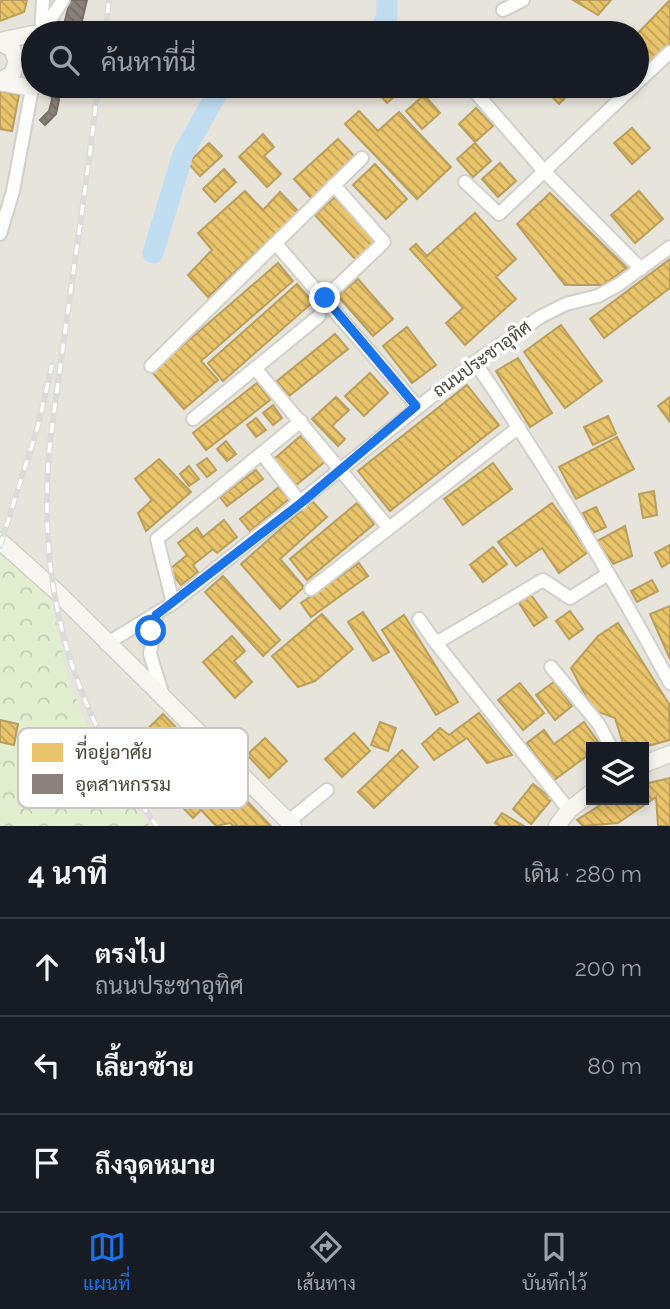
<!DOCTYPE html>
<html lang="th">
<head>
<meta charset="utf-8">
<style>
  body { margin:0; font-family:Raleway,Sarabun,sans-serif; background:#20242c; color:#f1f3f6 }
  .controls { position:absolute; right:21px; bottom:21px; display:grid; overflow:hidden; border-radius:0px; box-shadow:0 4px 10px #0003 }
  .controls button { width:63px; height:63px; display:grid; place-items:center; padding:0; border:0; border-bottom:2px solid #363941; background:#171b24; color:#f1f3f6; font:35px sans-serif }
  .stop { position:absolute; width:21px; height:21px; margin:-16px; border:5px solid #1a73e8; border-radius:50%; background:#fff }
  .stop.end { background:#1a73e8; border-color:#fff; box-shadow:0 2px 7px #0008 }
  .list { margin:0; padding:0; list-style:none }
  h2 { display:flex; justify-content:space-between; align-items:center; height:91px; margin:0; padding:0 28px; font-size:30px }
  h2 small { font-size:23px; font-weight:400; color:#9ea1a6 }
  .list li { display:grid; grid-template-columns:46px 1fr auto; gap:21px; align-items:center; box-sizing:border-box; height:98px; padding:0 28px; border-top:2px solid #363941 }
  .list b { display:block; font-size:26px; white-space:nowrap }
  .list p { margin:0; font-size:23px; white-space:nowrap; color:#9ea1a6 }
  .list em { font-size:23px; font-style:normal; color:#9ea1a6 }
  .icon { flex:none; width:38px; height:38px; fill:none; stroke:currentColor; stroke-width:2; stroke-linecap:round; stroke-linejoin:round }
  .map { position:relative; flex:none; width:670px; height:826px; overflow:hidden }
  .search { position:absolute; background:#171b24; box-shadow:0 4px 10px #0003; left:21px; right:21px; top:21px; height:77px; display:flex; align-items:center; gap:18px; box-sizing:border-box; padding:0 24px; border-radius:38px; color:#9ea1a6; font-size:26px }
  .sheet { height:385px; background:#171b24 }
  nav { display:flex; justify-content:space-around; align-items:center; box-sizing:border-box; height:98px; border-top:2px solid #363941; background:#171b24; font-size:19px; color:#9ea1a6 }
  nav a { display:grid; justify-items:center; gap:4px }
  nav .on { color:#1a73e8 }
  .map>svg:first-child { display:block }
</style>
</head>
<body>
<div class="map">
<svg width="670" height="826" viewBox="0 0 670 826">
  <defs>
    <pattern id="park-crowns" width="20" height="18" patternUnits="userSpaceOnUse" patternTransform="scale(1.75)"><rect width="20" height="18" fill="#e1eecf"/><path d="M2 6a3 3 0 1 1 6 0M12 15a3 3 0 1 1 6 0" fill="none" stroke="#c3cdb2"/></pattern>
    <pattern id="homes-back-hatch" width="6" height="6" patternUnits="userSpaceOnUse" patternTransform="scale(1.75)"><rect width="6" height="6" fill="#e9c46a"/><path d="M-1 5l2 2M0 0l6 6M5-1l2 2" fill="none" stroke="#bfa158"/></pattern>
    <pattern id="industry-back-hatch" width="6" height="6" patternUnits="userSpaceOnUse" patternTransform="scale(1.75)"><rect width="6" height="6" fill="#8a817c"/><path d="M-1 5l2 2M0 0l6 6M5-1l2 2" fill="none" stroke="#736b67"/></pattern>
  </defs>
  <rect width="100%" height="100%" fill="#f4f2ee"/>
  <path fill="#e7e4dc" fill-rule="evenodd" d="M0 0H670V826H0ZM33 33H637V86H33ZM591 747H644V800H591Z"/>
  <polygon fill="url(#park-crowns)" points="0,541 49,586 68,680 92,737 120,785 150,826 0,826"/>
  <g fill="url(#homes-back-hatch)" stroke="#ba9e5b" stroke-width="2">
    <polygon points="0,0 27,0 24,12 0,21"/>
    <polygon points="573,0 611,0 598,15"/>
    <polygon points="670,0 670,43 637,77 637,34"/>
    <polygon points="372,86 404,86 405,87 387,103"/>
    <polygon points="542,86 575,86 576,87 559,104"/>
    <polygon points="0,91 19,95 12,131 0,129"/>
    <polygon points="424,95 440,113 422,129 406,111"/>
    <polygon points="476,108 493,126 475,142 459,124"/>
    <polygon points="359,111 378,131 399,112 451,167 417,199 345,124"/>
    <polygon points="632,128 650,148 632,164 614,143"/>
    <polygon points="263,134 274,147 264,156 281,174 267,187 239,157"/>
    <polygon points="338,139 357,159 313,200 294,179"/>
    <polygon points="209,143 222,156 200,176 188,163"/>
    <polygon points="475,143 491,161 473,177 457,159"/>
    <polygon points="500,163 516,181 498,197 482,179"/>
    <polygon points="375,164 407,199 386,219 353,185"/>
    <polygon points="224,169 236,182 215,202 203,189"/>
    <polygon points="245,191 263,210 280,192 299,212 208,297 188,275 212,250 198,233"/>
    <polygon points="639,191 663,219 635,243 611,215"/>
    <polygon points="550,193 627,268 603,285 565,285 517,224"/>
    <polygon points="337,195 379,240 357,261 315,215"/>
    <polygon points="475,213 516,259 496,277 516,299 465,345 446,323 463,308 410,249 416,244 427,256"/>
    <polygon points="670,259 670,288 604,338 590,319"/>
    <polygon points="278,263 293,281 201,361 218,380 184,409 152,372"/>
    <polygon points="358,279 393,319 373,336 338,296"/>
    <polygon points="297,284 313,302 223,381 208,363"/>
    <polygon points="561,325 602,381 565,408 524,352"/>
    <polygon points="407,327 436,365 412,383 383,346"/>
    <polygon points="335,334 348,349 289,396 277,381"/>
    <polygon points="518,358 552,413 530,427 496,371"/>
    <polygon points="370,373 388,393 364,416 345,396"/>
    <polygon points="257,383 270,400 206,450 193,433"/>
    <polygon points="467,385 499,425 390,511 358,471"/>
    <polygon points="336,397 349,410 332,426 345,439 338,446 312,419"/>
    <polygon points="670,397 670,422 658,406"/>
    <polygon points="273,405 282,418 273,425 263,413"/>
    <polygon points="608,416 616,434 593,445 584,427"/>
    <polygon points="256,418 266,430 256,437 247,425"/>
    <polygon points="304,433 327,460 296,485 274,459"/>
    <polygon points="617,437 634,469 576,499 559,467"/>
    <polygon points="226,441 236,454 227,461 217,449"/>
    <polygon points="207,458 216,470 207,477 197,465"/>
    <polygon points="159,459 191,492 146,531 138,513 152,500 135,479"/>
    <polygon points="493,463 512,489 463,525 444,499"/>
    <polygon points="189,466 199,479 189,486 180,474"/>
    <polygon points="256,470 263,479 227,506 220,497"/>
    <polygon points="279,487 289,499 250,531 240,519"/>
    <polygon points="654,491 657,515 643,518 639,494"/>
    <polygon points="312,501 327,517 280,559 304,587 280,609 241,564"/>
    <polygon points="357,503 374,524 307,580 290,559"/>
    <polygon points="552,503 588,552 559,573 542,548 516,566 498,542"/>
    <polygon points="596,507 606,527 593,533 583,513"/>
    <polygon points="224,520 237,537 217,553 213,549 193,565 198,572 181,585 169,570 187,555 178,543 197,528 203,537"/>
    <polygon points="625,526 632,556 613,564 597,541"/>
    <polygon points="670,545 670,562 662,567 655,553"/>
    <polygon points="493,547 507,564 483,582 470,565"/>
    <polygon points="359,563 368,576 311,617 301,603"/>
    <polygon points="223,576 280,640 263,656 205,592"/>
    <polygon points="652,580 658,591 637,602 631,591"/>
    <polygon points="531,595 547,617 534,626 519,603"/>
    <polygon points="670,606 670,659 650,614"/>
    <polygon points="570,611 583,629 569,639 556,621"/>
    <polygon points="363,612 389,652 373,661 348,622"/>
    <polygon points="322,614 353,649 315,681 298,687 272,656"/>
    <polygon points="404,615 458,702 436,715 382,630"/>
    <polygon points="618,623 669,704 670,740 644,747 624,747 615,718 593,710 571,668 598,636"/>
    <polygon points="232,636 245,651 234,661 252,682 235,698 203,662"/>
    <polygon points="554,682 572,706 555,720 536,695"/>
    <polygon points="520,683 544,713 523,730 498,700"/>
    <polygon points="479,713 512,755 487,763 467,738 434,760 422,744 440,728 449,735"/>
    <polygon points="163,714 271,826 233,826 230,823 216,826 201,810 193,818 168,792 178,783 136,740"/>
    <polygon points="0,720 18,724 14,745 0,742"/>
    <polygon points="380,722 396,728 388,751 371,745"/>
    <polygon points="584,722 601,746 591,747 591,753 554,780 527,743 544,730 554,744"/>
    <polygon points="354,733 370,751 342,777 325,759"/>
    <polygon points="265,738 287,761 269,778 247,755"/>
    <polygon points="402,750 418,767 374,808 358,792"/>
    <polygon points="670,778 670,826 658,826 656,797 618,823 583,826 577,820 608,800 644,800 644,784"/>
    <polygon points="533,784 552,799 531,824 513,809"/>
    <polygon points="502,813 524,826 500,826 495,823"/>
  </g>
  <g fill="url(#industry-back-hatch)" stroke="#776f68" stroke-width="2">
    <polygon points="70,0 87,0 79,33 62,33"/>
    <polygon points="57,88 59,100 56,114 45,125 40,120 49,111 52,100 50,89"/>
  </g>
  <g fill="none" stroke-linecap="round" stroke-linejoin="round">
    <g stroke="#c0ddf1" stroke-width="21">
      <polyline points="379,33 387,16 387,0"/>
      <polyline points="153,253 183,154 221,86"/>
    </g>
    <g stroke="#d2d0cb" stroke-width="16">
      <g id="street">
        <polyline points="503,10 523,0"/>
        <polyline points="42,32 63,0"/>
        <polyline points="41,33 43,0"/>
        <polyline points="637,83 670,52"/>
        <polyline points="477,94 543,170 641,269"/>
        <polyline points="465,182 499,214 634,86"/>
        <polyline points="0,234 13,191 33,83"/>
        <polyline points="276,244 417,406"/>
        <polyline points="325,298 384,242 334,185"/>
        <path d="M475 362C545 466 611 573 670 683"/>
        <polyline points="151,366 362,158"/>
        <polyline points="255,368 388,527"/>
        <polyline points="193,419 319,316"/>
        <polyline points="262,454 301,503"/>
        <polyline points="311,589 519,427"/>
        <polyline points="173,603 157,539 301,421"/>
        <polyline points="156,615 150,654 163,696"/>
        <polyline points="419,619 436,643"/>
        <polyline points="106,644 173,603 475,362 540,317 566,304 598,296 618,285 670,247"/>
        <polyline points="551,667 598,723 611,747"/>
        <polyline points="569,810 436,643 543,580 570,598 608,574"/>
        <polyline points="289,821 327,790"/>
      </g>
    </g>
    <g stroke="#d3cfc5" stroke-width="19">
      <g id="secondary">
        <polyline points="0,41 33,34"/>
        <polyline points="0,42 12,49 17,62 12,74 0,81"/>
        <polyline points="0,82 32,88"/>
        <polyline points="0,541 56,591 293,826"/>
        <polyline points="644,764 670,754"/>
        <polyline points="557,826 569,810 591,793"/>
      </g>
    </g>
    <use href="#street" stroke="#fdfdfc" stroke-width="12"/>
    <use href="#secondary" stroke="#f7f6f1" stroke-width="16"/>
    <g stroke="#dbdbda" stroke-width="6">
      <g id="rail">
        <polyline points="105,33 109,0"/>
        <path d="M98 86C88 175 74 264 62 354 56 401 47 448 47 496 45 619 84 728 157 826"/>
        <polyline points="0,546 38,426 52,365"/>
      </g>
    </g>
    <use href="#rail" stroke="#fff" stroke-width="3.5" stroke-dasharray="10" stroke-linecap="butt"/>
  </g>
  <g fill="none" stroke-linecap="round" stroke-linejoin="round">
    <polyline stroke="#1a73e8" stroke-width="9" points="151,631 156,615 301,503 416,406 325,298"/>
  </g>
  <g text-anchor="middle" stroke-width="7" stroke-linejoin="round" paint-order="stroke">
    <g font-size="18" fill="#4b4439" stroke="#fff">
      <text transform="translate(482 359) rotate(-36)" y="6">ถนนประชาอุทิศ</text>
    </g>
  </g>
  <rect x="18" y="728" width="230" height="80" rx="10" fill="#fff" stroke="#c9c7c4" stroke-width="2"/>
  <rect x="32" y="743" width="31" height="19" fill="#e9c46a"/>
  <rect x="32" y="774" width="31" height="20" fill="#8a817c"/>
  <g font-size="19" fill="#4b4439">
    <text x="75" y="759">ที่อยู่อาศัย</text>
    <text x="75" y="791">อุตสาหกรรม</text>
  </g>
</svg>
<div class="controls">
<button><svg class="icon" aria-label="layers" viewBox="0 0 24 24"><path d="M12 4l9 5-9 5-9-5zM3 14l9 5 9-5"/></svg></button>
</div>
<div class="stop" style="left:151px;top:631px"></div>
<div class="stop end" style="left:325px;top:298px"></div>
<div class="search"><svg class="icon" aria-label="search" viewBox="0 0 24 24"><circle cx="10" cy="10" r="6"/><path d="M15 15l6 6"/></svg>ค้นหาที่นี่</div>
</div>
<section class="sheet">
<h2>4 นาที<small>เดิน · 280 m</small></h2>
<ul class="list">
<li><svg class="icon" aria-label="ahead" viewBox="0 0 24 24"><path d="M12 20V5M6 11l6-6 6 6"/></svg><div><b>ตรงไป</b><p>ถนนประชาอุทิศ</p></div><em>200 m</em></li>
<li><svg class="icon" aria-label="left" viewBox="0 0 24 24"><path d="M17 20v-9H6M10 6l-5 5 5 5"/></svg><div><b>เลี้ยวซ้าย</b></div><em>80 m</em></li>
<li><svg class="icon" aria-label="arrive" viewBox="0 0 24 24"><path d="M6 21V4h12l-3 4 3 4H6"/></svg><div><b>ถึงจุดหมาย</b></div></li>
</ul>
</section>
<nav>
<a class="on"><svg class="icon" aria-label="map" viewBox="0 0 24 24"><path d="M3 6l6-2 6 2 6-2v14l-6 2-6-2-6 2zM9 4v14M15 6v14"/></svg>แผนที่</a>
<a><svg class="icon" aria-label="directions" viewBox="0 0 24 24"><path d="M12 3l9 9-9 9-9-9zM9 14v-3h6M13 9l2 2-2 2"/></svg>เส้นทาง</a>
<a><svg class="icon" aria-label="saved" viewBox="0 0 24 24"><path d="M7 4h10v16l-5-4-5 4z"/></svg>บันทึกไว้</a>
</nav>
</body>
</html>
